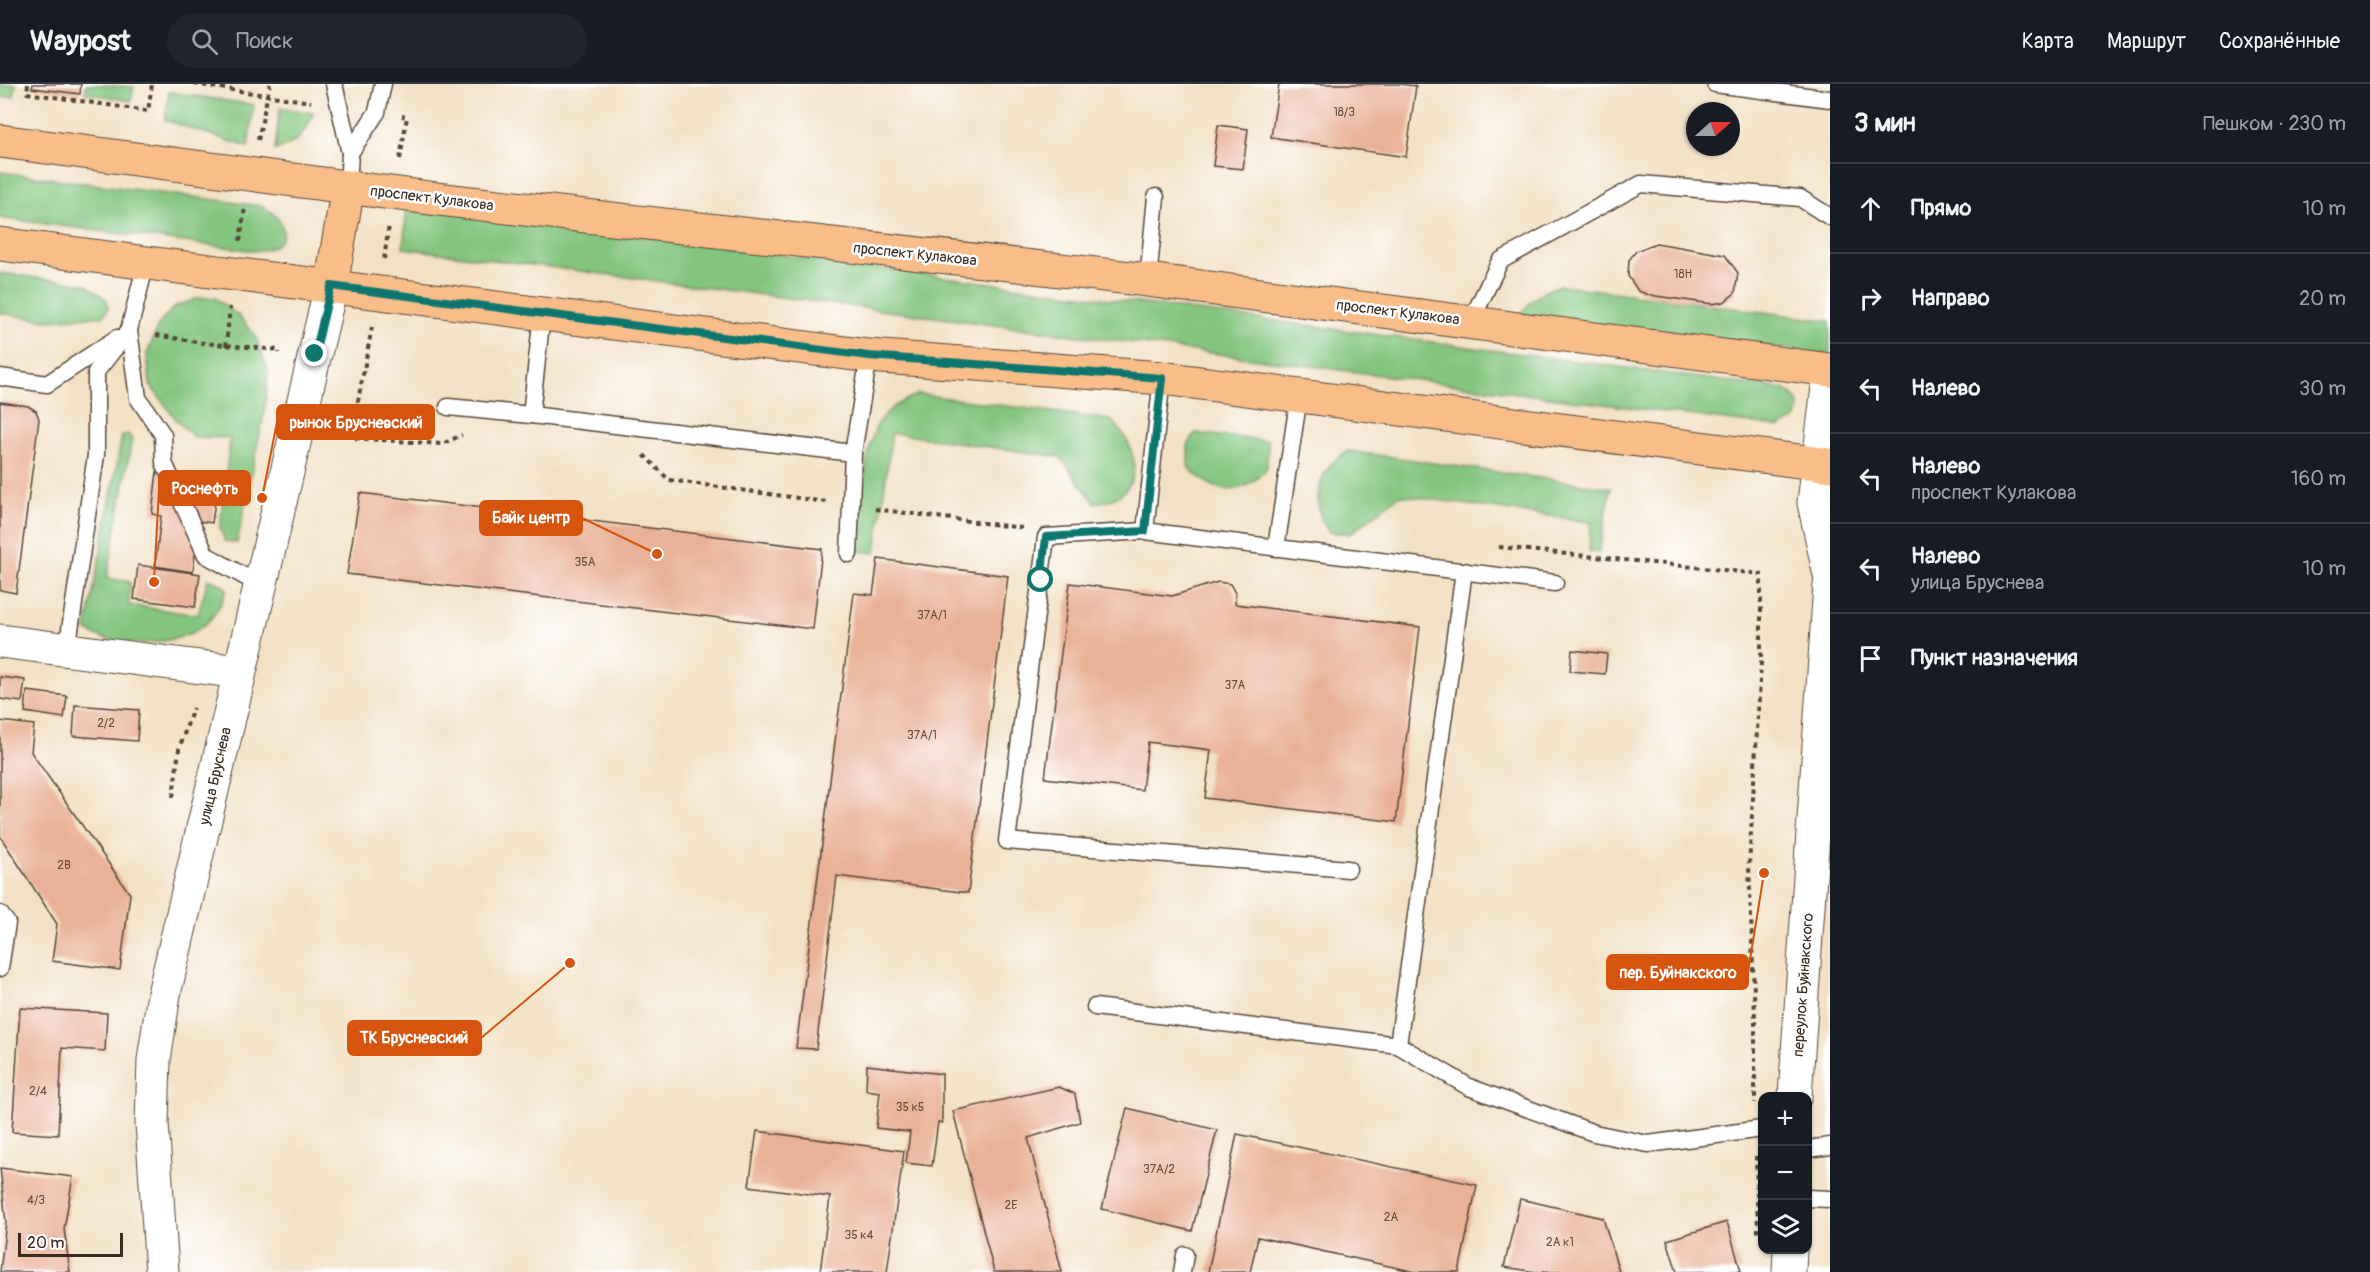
<!DOCTYPE html>
<html lang="ru">
<head>
<meta charset="utf-8">
<style>
  body { margin:0; font-family:Pangolin,sans-serif; background:#20242c; color:#f1f3f6 }
  .controls { position:absolute; right:18px; bottom:18px; display:grid; overflow:hidden; border-radius:12px; box-shadow:0 2px 4px #0004 }
  .controls button { width:54px; height:54px; display:grid; place-items:center; padding:0; border:0; border-bottom:2px solid #363941; background:#171b24; color:#f1f3f6; font:30px sans-serif }
  .compass { position:absolute; left:1686px; top:18px; width:54px; height:54px; border-radius:50%; background:#171b24; box-shadow:0 2px 4px #0004; rotate:69deg }
  .scale { position:absolute; left:18px; bottom:15px; width:105px; box-sizing:border-box; padding-left:6px; border:3px solid #3b2a1e; border-top:0; font-size:16px; line-height:21px; white-space:nowrap; color:#3b2a1e; -webkit-text-stroke:4px #fff; paint-order:stroke }
  .stop { position:absolute; width:18px; height:18px; margin:-14px; border:4px solid #0f766e; border-radius:50%; background:#fff }
  .stop.end { background:#0f766e; border-color:#fff; box-shadow:0 2px 6px #0008 }
  .list { margin:0; padding:0; list-style:none }
  h2 { display:flex; justify-content:space-between; align-items:center; height:78px; margin:0; padding:0 24px; font-size:26px }
  h2 small { font-size:20px; font-weight:400; color:#9ea1a6 }
  .list li { display:grid; grid-template-columns:39px 1fr auto; gap:18px; align-items:center; box-sizing:border-box; height:90px; padding:0 24px; border-top:2px solid #363941 }
  .list b { display:block; font-size:22px; white-space:nowrap }
  .list p { margin:0; font-size:20px; white-space:nowrap; color:#9ea1a6 }
  .list em { font-size:20px; font-style:normal; color:#9ea1a6 }
  .icon { flex:none; width:33px; height:33px; fill:none; stroke:currentColor; stroke-width:2; stroke-linecap:round; stroke-linejoin:round }
  .map { position:relative; flex:none; width:1830px; height:1188px; overflow:hidden }
  header { display:flex; align-items:center; gap:36px; box-sizing:border-box; height:84px; padding:0 30px; background:#171b24; border-bottom:2px solid #363941 }
  header strong { font-size:28px }
  nav { display:flex; gap:33px; margin-inline-start:auto; font-size:21px }
  .search { width:420px; height:54px; background:#20242c; display:flex; align-items:center; gap:15px; box-sizing:border-box; padding:0 21px; border-radius:33px; color:#9ea1a6; font-size:22px }
  main { display:flex }
  aside { flex:1; background:#171b24 }
  .map>svg:first-child { display:block }
</style>
</head>
<body>
<header>
<strong>Waypost</strong>
<div class="search"><svg class="icon" aria-label="search" viewBox="0 0 24 24"><circle cx="10" cy="10" r="6"/><path d="M15 15l6 6"/></svg>Поиск</div>
<nav><a>Карта</a><a>Маршрут</a><a>Сохранённые</a></nav>
</header>
<main>
<div class="map">
<svg width="1830" height="1188" viewBox="0 0 1830 1188">
  <rect width="100%" height="100%" fill="#fff"/>
  <filter id="ink" filterUnits="userSpaceOnUse"><feTurbulence type="fractalNoise" baseFrequency=".0167" numOctaves="2"/><feDisplacementMap in="SourceGraphic" scale="12" xChannelSelector="R" yChannelSelector="G"/><feConvolveMatrix kernelMatrix="1 2 1 2 8 2 1 2 1" color-interpolation-filters="sRGB"/></filter>
  <filter id="wash" filterUnits="userSpaceOnUse"><feTurbulence type="fractalNoise" baseFrequency=".008" numOctaves="4" result="noise"/><feDisplacementMap in="SourceGraphic" scale="24" xChannelSelector="R" yChannelSelector="G"/><feGaussianBlur stdDeviation="1.35" result="paint"/><feColorMatrix in="noise" values="0 0 0 0 0 0 0 0 0 0 0 0 0 0 0 0 0 1.4 0 .05"/><feComposite in="paint" operator="in"/></filter>
  <g filter="url(#wash)">
    <rect width="100%" height="100%" fill="#f2e1c5"/>
    <g fill="#83c57f" stroke="#5f784e" stroke-width="1.5">
      <polygon points="0,0 16,0 14,13 0,13"/>
      <polygon points="86,0 134,3 131,17 85,9"/>
      <polygon points="169,8 254,21 248,63 165,36"/>
      <path d="M280 24 314 29C304 50 298 60 275 66Z"/>
      <path d="M0 88 262 122C292 138 290 165 255 167L0 134Z"/>
      <path d="M407 121 1783 305C1807 317 1803 336 1779 343L403 164Z"/>
      <polygon points="0,189 86,200 107,216 108,224 103,232 46,236 0,229"/>
      <path d="M1560 201 1830 237V271L1521 231C1530 215 1543 207 1560 201Z"/>
      <polygon points="198,214 215,214 239,232 255,252 268,286 265,325 237,459 225,457 220,444 230,354 194,353 178,338 150,301 147,270 159,240 174,223"/>
      <path d="M919 310 1111 336C1142 364 1146 414 1095 419L1060 373 892 349 876 469 856 467C861 435 863 359 881 335 892 322 904 316 919 310Z"/>
      <path d="M1195 349 1268 357 1267 384C1241 415 1215 411 1188 383V362Z"/>
      <path d="M128 350 132 355 107 494 130 498 129 521 198 531 208 495 219 499 227 505C221 522 211 540 193 548 163 562 114 564 86 546L122 352Z"/>
      <path d="M1349 367 1611 404 1599 468 1589 467 1591 438 1400 411 1350 450 1329 448C1308 421 1319 380 1349 367Z"/>
    </g>
    <g id="blocks">
      <g fill="#e9b197">
        <polygon points="33,0 81,0 80,10 32,4"/>
        <polygon points="1279,0 1399,0 1416,2 1406,73 1271,53"/>
        <polygon points="1218,41 1248,45 1243,85 1213,82"/>
        <polygon points="1656,159 1725,171 1738,189 1735,209 1724,218 1712,220 1649,211 1638,207 1628,192 1629,176 1636,167"/>
        <polygon points="0,318 28,322 36,327 39,335 16,509 0,506"/>
        <polygon points="157,388 218,397 212,439 199,437 193,488 155,482 161,432 152,430"/>
        <polygon points="360,409 822,465 813,545 347,490"/>
        <polygon points="878,475 1008,492 968,809 837,792 816,965 796,964 854,509 873,511"/>
        <polygon points="138,481 200,490 195,523 134,515"/>
        <polygon points="1218,498 1230,500 1235,509 1235,520 1420,543 1396,738 1205,714 1211,666 1148,658 1142,706 1045,694 1070,499 1172,512"/>
        <polygon points="1572,566 1607,570 1605,590 1570,587"/>
        <polygon points="0,593 25,596 22,618 0,615"/>
        <polygon points="27,607 67,612 64,634 25,628"/>
        <polygon points="75,621 139,626 137,657 73,652"/>
        <polygon points="0,637 34,641 31,668 130,810 120,886 52,877 57,840 0,752"/>
        <polygon points="20,924 107,929 105,967 62,964 58,1051 12,1048"/>
        <polygon points="867,981 942,990 942,1039 938,1038 932,1082 906,1079 910,1048 876,1044 880,1008 866,1006"/>
        <polygon points="1059,1003 1075,1010 1080,1038 1028,1054 1062,1188 994,1188 953,1027"/>
        <polygon points="1127,1024 1217,1046 1192,1147 1102,1125"/>
        <polygon points="757,1047 904,1067 887,1188 820,1188 830,1113 749,1102"/>
        <polygon points="1237,1050 1477,1101 1459,1188 1416,1188 1258,1153 1250,1188 1208,1188"/>
        <polygon points="0,1084 73,1093 64,1145 70,1188 0,1188 6,1138"/>
        <polygon points="1520,1115 1603,1134 1619,1188 1536,1188 1504,1183"/>
        <polygon points="1727,1138 1741,1187 1677,1188 1667,1156"/>
      </g>
    </g>
  </g>
  <g filter="url(#ink)">
    <use href="#blocks" fill-opacity="0" stroke="#564537" stroke-width="1.5"/>
    <g fill="none" stroke-linecap="round" stroke-linejoin="round">
      <g stroke="#564537" stroke-width="19">
        <g id="service">
          <polyline points="334,0 350,69 348,103"/>
          <polyline points="1715,0 1830,15"/>
          <polyline points="350,69 377,28 383,0"/>
          <polyline points="146,179 129,246 138,314 163,351 164,379 206,471 260,501"/>
          <polyline points="1148,196 1156,113"/>
          <polyline points="542,230 531,331 853,369"/>
          <polyline points="1471,237 1500,177 1641,100 1800,114 1830,133"/>
          <polyline points="0,293 47,300 117,254"/>
          <polyline points="448,323 531,331"/>
          <polyline points="1145,447 1162,294"/>
          <polyline points="1276,464 1299,312"/>
          <polyline points="849,470 853,369 869,272"/>
          <polyline points="67,566 96,371 96,288 129,246"/>
          <polyline points="1348,785 1007,757 1046,453 1145,447 1555,499"/>
          <polyline points="0,830 7,839 0,884"/>
          <polyline points="1095,923 1398,961 1464,487"/>
          <polyline points="1398,961 1469,1003 1594,1049 1648,1060 1762,1045"/>
          <polyline points="1808,1065 1830,1062"/>
          <polyline points="1808,1114 1830,1115"/>
          <polyline points="1182,1188 1185,1171"/>
        </g>
      </g>
      <g stroke="#564537" stroke-width="35">
        <polyline id="minor" points="0,557 239,588"/>
      </g>
      <g stroke="#564537" stroke-width="35">
        <g id="tertiary">
          <polyline points="1830,286 1814,419 1830,491"/>
          <polyline points="1795,1012 1830,501"/>
          <polyline points="162,1188 152,1039 154,976 164,910 331,202"/>
          <polyline points="1789,1188 1790,1166"/>
        </g>
      </g>
      <g stroke="#564537" stroke-width="35">
        <g id="primary">
          <polyline points="0,57 437,115 1148,196 1830,286"/>
          <polyline points="0,160 869,272 1162,294 1830,381"/>
          <polyline points="331,202 348,103"/>
        </g>
      </g>
      <g stroke="#564537" stroke-width="4" stroke-dasharray="4.5 4.5" stroke-linecap="butt">
        <polyline points="28,0 27,9 148,27 152,0"/>
        <polyline points="194,0 311,18"/>
        <polyline points="258,56 270,0"/>
        <polyline points="400,75 407,33 402,32"/>
        <polyline points="240,157 245,123"/>
        <polyline points="384,175 389,141"/>
        <polyline points="372,243 351,354 442,360 462,351"/>
        <polyline points="156,251 204,259 279,266 279,269"/>
        <polyline points="226,262 230,223"/>
        <polyline points="644,371 669,396 826,418"/>
        <polyline points="875,425 1022,444"/>
        <polyline points="1499,463 1761,490 1761,579 1749,782 1755,934 1755,1019"/>
        <polyline points="173,713 179,665 193,624"/>
        <polyline points="1756,1072 1758,1151"/>
      </g>
      <use href="#service" stroke="#fff" stroke-width="16"/>
      <use href="#minor" stroke="#fff" stroke-width="33"/>
      <use href="#tertiary" stroke="#fff" stroke-width="33"/>
      <use href="#primary" stroke="#f8bd89" stroke-width="33"/>
    </g>
  </g>
  <g fill="none" stroke-linecap="round" stroke-linejoin="round" filter="url(#ink)">
    <polyline stroke="#0f766e" stroke-width="8" points="315,270 331,202 869,272 1162,294 1145,447 1046,453 1041,496"/>
  </g>
  <g text-anchor="middle" stroke-width="5" stroke-linejoin="round" paint-order="stroke">
    <g font-size="12" fill="#664c3c">
      <text x="1344" y="32">18/3</text>
      <text x="1683" y="194">18Н</text>
      <text x="585" y="482">35А</text>
      <text x="932" y="535">37А/1</text>
      <text x="1235" y="605">37А</text>
      <text x="106" y="643">2/2</text>
      <text x="922" y="655">37А/1</text>
      <text x="64" y="785">2В</text>
      <text x="38" y="1011">2/4</text>
      <text x="910" y="1027">35 к5</text>
      <text x="1159" y="1089">37А/2</text>
      <text x="36" y="1120">4/3</text>
      <text x="1011" y="1125">2Е</text>
      <text x="1391" y="1137">2А</text>
      <text x="859" y="1155">35 к4</text>
      <text x="1560" y="1162">2А к1</text>
    </g>
    <g font-size="15" fill="#3b2a1e" stroke="#fff">
      <text transform="translate(432 114) rotate(7)" y="5">проспект Кулакова</text>
      <text transform="translate(915 170) rotate(6)" y="5">проспект Кулакова</text>
      <text transform="translate(1398 228) rotate(7)" y="5">проспект Кулакова</text>
      <text transform="translate(215 692) rotate(-77)" y="5">улица Бруснева</text>
      <text transform="translate(1803 901) rotate(-86)" y="5">переулок Буйнакского</text>
    </g>
  </g>
  <path fill="none" stroke="#d7540e" stroke-width="2" d="M262 414L277 338M154 498L159 404M657 470L582 434M1764 789L1748 888M570 879L481 954"/>
  <g fill="#d7540e" stroke="#fff" stroke-width="2">
    <circle cx="262" cy="414" r="6"/>
    <circle cx="154" cy="498" r="6"/>
    <circle cx="657" cy="470" r="6"/>
    <circle cx="1764" cy="789" r="6"/>
    <circle cx="570" cy="879" r="6"/>
  </g>
  <g fill="#d7540e" stroke="#d7540e" stroke-width="2">
    <rect x="277" y="321" width="157" height="34" rx="6"/>
    <rect x="159" y="387" width="91" height="34" rx="6"/>
    <rect x="480" y="417" width="102" height="34" rx="6"/>
    <rect x="1607" y="871" width="141" height="34" rx="6"/>
    <rect x="348" y="937" width="133" height="34" rx="6"/>
  </g>
  <g font-size="16" text-anchor="middle" font-weight="bold" fill="#fff">
    <text x="356" y="344">рынок Брусневский</text>
    <text x="205" y="410">Роснефть</text>
    <text x="531" y="439">Байк центр</text>
    <text x="1678" y="894">пер. Буйнакского</text>
    <text x="414" y="959">ТК Брусневский</text>
  </g>
</svg>
<div class="controls">
<button>+</button>
<button>−</button>
<button><svg class="icon" aria-label="layers" viewBox="0 0 24 24"><path d="M12 4l9 5-9 5-9-5zM3 14l9 5 9-5"/></svg></button>
</div>
<svg class="compass" viewBox="-18 -18 36 36"><path d="M0-13l5 13h-10z" fill="#e53935"/><path d="M0 13l5-13h-10z" fill="#9ea1a6"/></svg>
<div class="scale">20 m</div>
<div class="stop" style="left:1041px;top:496px"></div>
<div class="stop end" style="left:315px;top:270px"></div>
</div>
<aside>
<h2>3 мин<small>Пешком · 230 m</small></h2>
<ul class="list">
<li><svg class="icon" aria-label="ahead" viewBox="0 0 24 24"><path d="M12 20V5M6 11l6-6 6 6"/></svg><div><b>Прямо</b></div><em>10 m</em></li>
<li><svg class="icon" aria-label="right" viewBox="0 0 24 24"><path d="M7 20v-9h11M14 6l5 5-5 5"/></svg><div><b>Направо</b></div><em>20 m</em></li>
<li><svg class="icon" aria-label="left" viewBox="0 0 24 24"><path d="M17 20v-9H6M10 6l-5 5 5 5"/></svg><div><b>Налево</b></div><em>30 m</em></li>
<li><svg class="icon" aria-label="left" viewBox="0 0 24 24"><path d="M17 20v-9H6M10 6l-5 5 5 5"/></svg><div><b>Налево</b><p>проспект Кулакова</p></div><em>160 m</em></li>
<li><svg class="icon" aria-label="left" viewBox="0 0 24 24"><path d="M17 20v-9H6M10 6l-5 5 5 5"/></svg><div><b>Налево</b><p>улица Бруснева</p></div><em>10 m</em></li>
<li><svg class="icon" aria-label="arrive" viewBox="0 0 24 24"><path d="M6 21V4h12l-3 4 3 4H6"/></svg><div><b>Пункт назначения</b></div></li>
</ul>
</aside>
</main>
</body>
</html>
